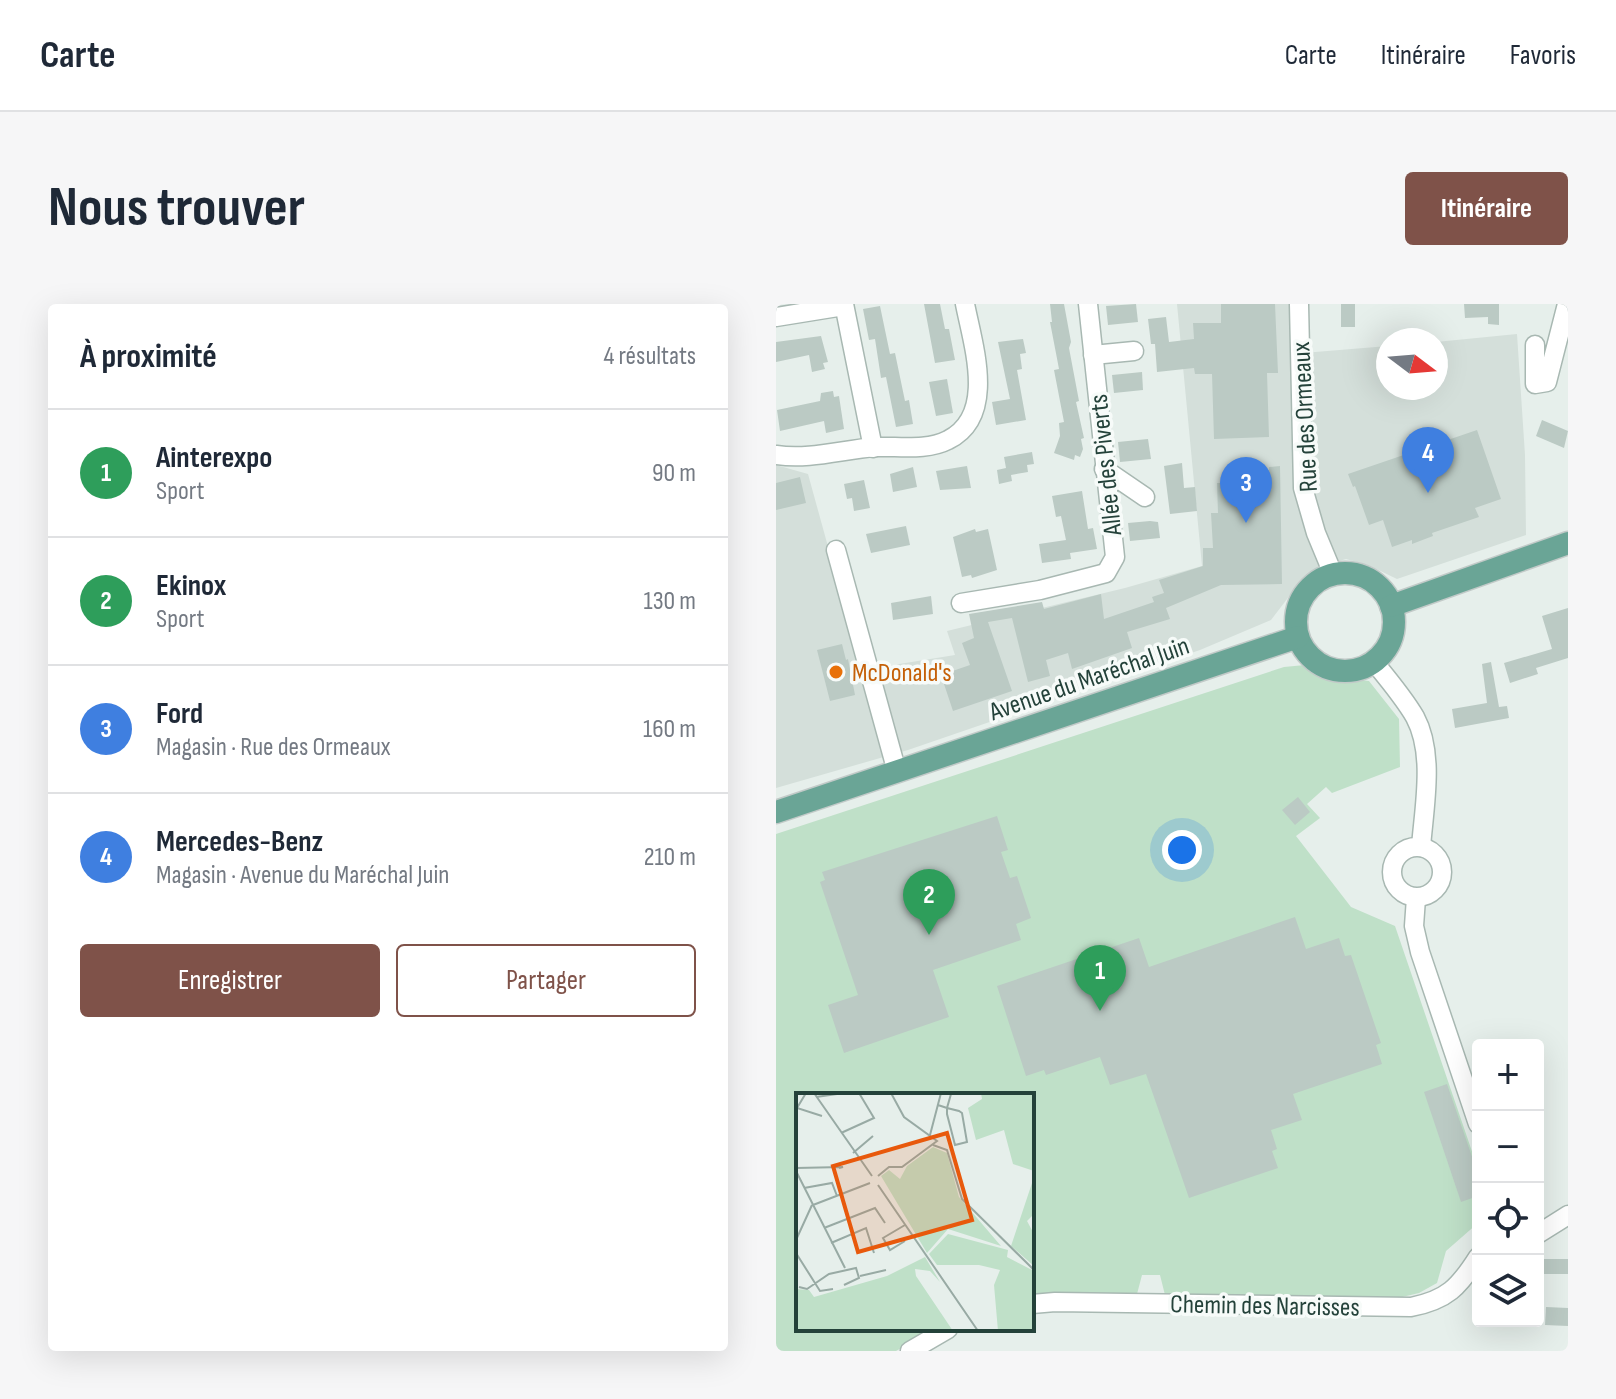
<!DOCTYPE html>
<html lang="fr">
<head>
<meta charset="utf-8">
<style>
  body { margin:0; font-family:"Sofia Sans Condensed",sans-serif; background:#f6f6f7; color:#1f2937 }
  .controls { position:absolute; right:24px; bottom:24px; display:grid; overflow:hidden; border-radius:8px; box-shadow:0 8px 32px #0002 }
  .controls button { width:72px; height:72px; display:grid; place-items:center; padding:0; border:0; border-bottom:2px solid #e0e1e3; background:#fff; color:#1f2937; font:40px sans-serif }
  .compass { position:absolute; left:600px; top:24px; width:72px; height:72px; border-radius:50%; background:#fff; box-shadow:0 8px 32px #0002; rotate:106deg }
  .you { position:absolute; left:406px; top:546px; width:28px; height:28px; margin:-20px; border:6px solid #fff; border-radius:50%; background:#1a73e8; box-shadow:0 0 0 12px #1a73e833 }
  .badge { display:grid; place-items:center; width:52px; height:52px; border-radius:50%; background:#7f5249; color:#fff; font-size:26px; font-weight:700 }
  .pin { position:absolute; translate:-50% -66px; filter:drop-shadow(0 2px 4px #0008) }
  .pin::after { content:''; position:absolute; top:42px; width:28px; height:24px; background:inherit; clip-path:polygon(0 0,100% 0,50% 100%) }
  .list { margin:0; padding:0; list-style:none }
  h2 { display:flex; justify-content:space-between; align-items:center; height:104px; margin:0; padding:0 32px; font-size:34px }
  h2 small { font-size:26px; font-weight:400; color:#747a83 }
  .list li { display:grid; grid-template-columns:52px 1fr auto; gap:24px; align-items:center; box-sizing:border-box; height:128px; padding:0 32px; border-top:2px solid #e0e1e3 }
  .list b { display:block; font-size:30px; white-space:nowrap }
  .list p { margin:0; font-size:26px; white-space:nowrap; color:#747a83 }
  .list em { font-size:26px; font-style:normal; color:#747a83 }
  .actions { display:flex; gap:16px; padding:24px 32px }
  .actions a { flex:1; padding:18px 0; border:2px solid #7f5249; border-radius:8px; text-align:center; font-size:28px; color:#7f5249 }
  .actions .main { background:#7f5249; color:#fff }
  .icon { flex:none; width:44px; height:44px; fill:none; stroke:currentColor; stroke-width:2; stroke-linecap:round; stroke-linejoin:round }
  .map { position:relative; flex:none; width:792px; height:1047px; overflow:hidden; border-radius:8px }
  header { display:flex; align-items:center; gap:48px; box-sizing:border-box; height:112px; padding:0 40px; background:#fff; border-bottom:2px solid #e0e1e3 }
  header strong { font-size:38px }
  nav { display:flex; gap:44px; margin-inline-start:auto; font-size:28px }
  .intro { display:flex; align-items:center; justify-content:space-between; box-sizing:border-box; height:192px; padding:0 48px }
  h1 { margin:0; font-size:56px }
  .button { padding:20px 36px; border-radius:8px; background:#7f5249; color:#fff; font-size:28px; font-weight:700 }
  main { display:flex; gap:48px; padding:0 48px }
  aside { flex:1; background:#fff; border-radius:8px; box-shadow:0 8px 32px #0002 }
  .map>svg:first-child { display:block }
</style>
</head>
<body>
<header>
<strong>Carte</strong>
<nav><a>Carte</a><a>Itinéraire</a><a>Favoris</a></nav>
</header>
<div class="intro"><h1>Nous trouver</h1><a class="button">Itinéraire</a></div>
<main>
<aside>
<h2>À proximité<small>4 résultats</small></h2>
<ul class="list">
<li><span class="badge" style="background:#2e9e5b">1</span><div><b>Ainterexpo</b><p>Sport</p></div><em>90 m</em></li>
<li><span class="badge" style="background:#2e9e5b">2</span><div><b>Ekinox</b><p>Sport</p></div><em>130 m</em></li>
<li><span class="badge" style="background:#3f7fe0">3</span><div><b>Ford</b><p>Magasin · Rue des Ormeaux</p></div><em>160 m</em></li>
<li><span class="badge" style="background:#3f7fe0">4</span><div><b>Mercedes-Benz</b><p>Magasin · Avenue du Maréchal Juin</p></div><em>210 m</em></li>
</ul>
<div class="actions"><a class="main">Enregistrer</a><a>Partager</a></div>
</aside>
<div class="map">
<svg width="792" height="1047" viewBox="0 0 792 1047">
  <rect width="100%" height="100%" fill="#e6efeb"/>
  <polygon fill="#d4dfda" points="401,0 514,0 515,50 612,42 612,84 660,84 660,38 741,30 749,151 750,231 621,275 592,261 570,255 543,263 521,282 495,316 424,346 132,446 0,484 0,161 32,170 86,366 179,351 171,327 349,284 426,262"/>
  <polygon fill="#bfe0c8" points="529,361 570,374 593,377 623,415 624,463 556,489 550,483 531,500 544,514 520,532 575,603 619,622 702,865 702,919 670,947 661,979 643,989 622,994 389,991 384,971 366,971 361,990 256,990 256,791 22,791 22,1025 159,1025 120,1047 0,1047 0,530 508,363"/>
  <g fill="#bbcac4">
    <polygon points="148,0 164,0 169,25 173,25 179,56 159,59"/>
    <polygon points="274,0 288,0 295,38 293,44 303,97 300,98 308,134 305,135 307,145 304,153 299,151 298,156 278,149 284,132 283,119 288,118 278,66 283,65 274,18 276,18"/>
    <polygon points="360,0 362,18 332,21 330,2"/>
    <polygon points="445,0 499,0 502,69 491,69 493,133 438,135 436,70 419,70 418,64 381,68 379,40 375,40 372,15 390,13 393,38 418,35 417,19 445,19"/>
    <rect x="565" y="0" width="14" height="23"/>
    <polygon points="688,0 723,0 723,21 712,20 712,13 689,14"/>
    <polygon points="104,2 114,50 119,49 129,97 133,96 137,120 120,123 110,73 105,74 99,35 93,36 87,5"/>
    <polygon points="45,32 52,58 47,59 49,65 36,68 33,51 0,58 0,38"/>
    <polygon points="247,35 250,49 244,50 246,65 241,66 250,116 220,121 216,98 234,95 222,38"/>
    <polygon points="366,68 367,86 338,89 336,71"/>
    <polygon points="171,75 177,109 160,112 153,78"/>
    <polygon points="57,87 58,93 63,92 68,125 50,129 48,117 4,127 1,106 44,97 45,89"/>
    <polygon points="766,116 792,127 788,144 760,132"/>
    <polygon points="701,126 725,195 699,204 703,213 656,229 657,232 636,240 636,236 616,243 607,216 593,221 579,182 577,183 572,170"/>
    <polygon points="372,135 375,155 344,158 342,138"/>
    <polygon points="256,148 258,160 251,161 252,168 235,171 236,177 223,180 221,166 230,164 228,153"/>
    <polygon points="406,159 408,184 419,183 421,207 394,210 388,162"/>
    <polygon points="191,162 195,184 164,186 160,167"/>
    <polygon points="504,162 506,280 445,281 390,304 394,315 351,328 356,344 296,365 292,349 270,356 274,372 252,378 236,314 212,318 236,387 177,407 165,371 194,361 186,339 198,334 193,310 266,298 268,305 325,290 328,315 378,298 376,293 388,289 383,276 427,262 427,244 437,244 435,209 442,209 441,179 450,179 450,166 493,166 493,163"/>
    <polygon points="137,163 141,183 117,188 114,170"/>
    <polygon points="24,173 30,199 0,206 0,179"/>
    <polygon points="88,176 94,204 78,207 76,194 71,195 68,180"/>
    <polygon points="306,187 312,225 317,224 321,245 294,249 295,255 266,259 263,240 290,236 285,212 280,213 276,192"/>
    <polygon points="374,217 382,218 384,234 354,237 352,219"/>
    <polygon points="130,222 134,241 95,249 90,230"/>
    <polygon points="199,225 200,228 212,225 221,266 196,274 195,271 186,273 177,233"/>
    <polygon points="155,292 157,310 117,316 115,299"/>
    <polygon points="792,304 792,354 760,364 762,370 734,379 728,359 776,345 766,312"/>
    <polygon points="66,340 70,356 72,355 79,391 54,397 41,346"/>
    <polygon points="715,358 723,403 731,402 733,414 679,424 676,405 711,399 706,360"/>
    <polygon points="522,493 534,508 519,521 506,506"/>
    <polygon points="221,512 232,546 225,548 234,574 241,572 255,614 240,620 245,636 157,666 173,713 68,749 52,701 82,691 44,578 49,576 46,568"/>
    <polygon points="519,613 530,645 563,634 569,652 575,651 605,739 600,741 606,760 517,790 526,816 495,826 501,845 496,847 502,864 413,894 370,770 334,781 324,753 270,771 268,766 250,772 221,682 363,634 373,663"/>
    <polygon points="671,780 702,870 702,892 685,898 648,788"/>
    <rect x="762" y="955" width="30" height="15"/>
    <polygon points="770,1003 792,1004 792,1022 769,1021"/>
  </g>
  <g fill="none" stroke-linecap="round" stroke-linejoin="round">
    <g stroke="#a8b8b2" stroke-width="21">
      <g id="minor">
        <polyline points="68,0 97,144"/>
        <polyline points="523,0 527,184 540,229 557,270"/>
        <polyline points="0,13 68,2"/>
        <polyline points="759,41 759,80 771,78 791,0"/>
        <polyline points="317,51 358,47"/>
        <path d="M0 151C33 156 65 146 99 143 122 142 151 147 172 136 221 112 197 41 189 0"/>
        <polyline points="328,165 369,193"/>
        <polyline points="60,246 121,468"/>
        <polyline points="185,299 264,286 330,269 339,253 312,0"/>
        <path d="M598 358C612 375 628 394 639 413 659 450 648 503 645 543"/>
        <circle cx="641" cy="568" r="25"/>
        <polyline points="640,594 638,622 644,648 702,820"/>
        <polyline points="762,930 792,911"/>
        <path d="M256 1000 279 998 635 1003C671 996 683 983 702 953"/>
        <polyline points="134,1047 172,1025"/>
      </g>
    </g>
    <g stroke="#c2cac8" stroke-width="25">
      <g id="major">
        <circle cx="569" cy="318" r="49"/>
        <polyline points="615,302 792,239"/>
        <polyline points="0,508 522,333"/>
      </g>
    </g>
    <use href="#minor" stroke="#fff" stroke-width="18"/>
    <use href="#major" stroke="#6aa596" stroke-width="22"/>
  </g>
  <circle fill="#e8710a" stroke="#f7fbf9" stroke-width="3" cx="60" cy="368" r="8"/>
  <g text-anchor="middle" stroke-width="7" stroke-linejoin="round" paint-order="stroke">
    <g font-size="26" fill="#24423a" stroke="#f7fbf9">
      <text transform="translate(528 113) rotate(-93)" y="9">Rue des Ormeaux</text>
      <text transform="translate(329 161) rotate(-96)" y="9">Allée des Piverts</text>
      <text transform="translate(313 374) rotate(-19)" y="9">Avenue du Maréchal Juin</text>
      <text transform="translate(489 1001) rotate(1)" y="9">Chemin des Narcisses</text>
    </g>
    <g font-size="26" fill="#c56008" stroke="#f7fbf9" text-anchor="start">
      <text x="76" y="377">McDonald's</text>
    </g>
  </g>
  <g transform="translate(20 789)">
    <rect width="238" height="238" fill="#e6efeb"/>
    <path d="M185 0 238 1V78L217 71 208 37 180 47 172 15 186 6ZM137 54 151 60 163 104 205 153 152 136 131 160 85 83 93 77 104 86 111 73ZM238 84V121L231 128 238 141V173L215 153ZM152 141 212 157 211 164 238 178V238H202L198 192 204 177 183 172H141L133 161ZM129 164 144 189 134 178 119 176 120 183 157 238H0V196L13 197 18 204 91 183Z" fill="#bfe0c8"/>
    <path fill="none" stroke="#98aaa4" stroke-width="2" d="M10 0 1 15 26 23M18 0 76 83M20 4 48 0M142 12 151 15 163 18 166 20 171 49 159 52 151 21V15L155 1M45 40 78 25 63 0M134 42 145 0M137 52 151 57 166 106 238 177M57 60 77 43M0 75 47 74 43 75M0 78 49 175M82 83 93 74H106L141 48 108 24 95 0M82 92 182 238M8 95 36 90 41 103M17 112 74 90M28 135 79 115 89 130M0 147 16 112M109 148 94 157 87 145 109 132M35 150 70 135 78 160M0 160 24 198 37 196M64 183 90 177M3 194 11 196 33 181 60 175 63 185 48 192"/>
    <path fill="#e8590c" fill-opacity="0.15" stroke="#e8590c" stroke-width="4" d="M151 40 176 127 62 159 37 73Z"/>
    <rect width="238" height="238" fill="none" stroke="#24423a" stroke-width="4"/>
  </g>
</svg>
<div class="controls">
<button>+</button>
<button>−</button>
<button><svg class="icon" aria-label="locate" viewBox="0 0 24 24"><circle cx="12" cy="12" r="6"/><path d="M12 2v4M12 18v4M2 12h4M18 12h4"/></svg></button>
<button><svg class="icon" aria-label="layers" viewBox="0 0 24 24"><path d="M12 4l9 5-9 5-9-5zM3 14l9 5 9-5"/></svg></button>
</div>
<svg class="compass" viewBox="-18 -18 36 36"><path d="M0-13l5 13h-10z" fill="#e53935"/><path d="M0 13l5-13h-10z" fill="#747a83"/></svg>
<div class="you"></div>
<div class="pin badge" style="left:324px;top:707px;background:#2e9e5b">1</div>
<div class="pin badge" style="left:153px;top:631px;background:#2e9e5b">2</div>
<div class="pin badge" style="left:470px;top:219px;background:#3f7fe0">3</div>
<div class="pin badge" style="left:652px;top:189px;background:#3f7fe0">4</div>
</div>
</main>
</body>
</html>
